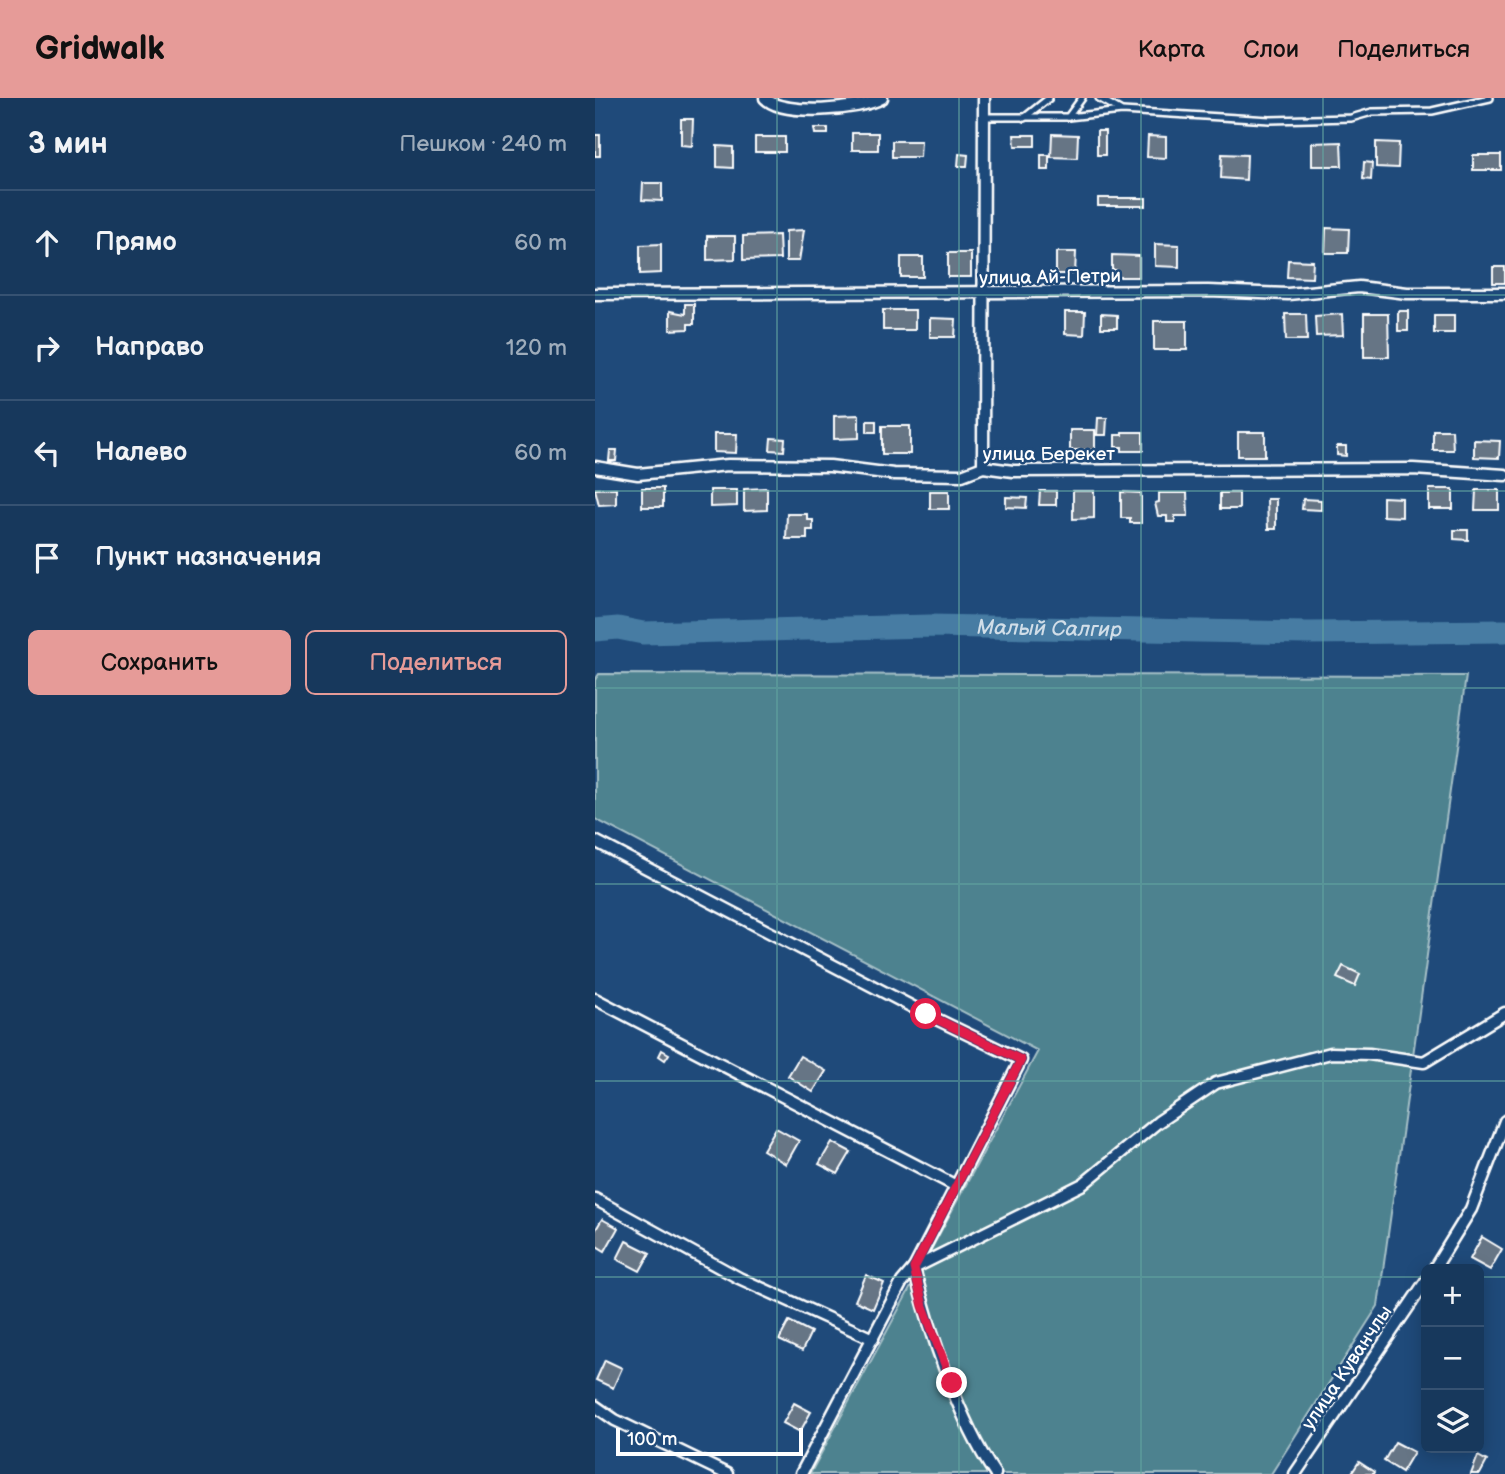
<!DOCTYPE html>
<html lang="ru">
<head>
<meta charset="utf-8">
<style>
  body { margin:0; font-family:"Balsamiq Sans",sans-serif; background:#244365; color:#f1f3f6 }
  .controls { position:absolute; right:21px; bottom:21px; display:grid; overflow:hidden; border-radius:10px; box-shadow:0 4px 18px #0003 }
  .controls button { width:63px; height:63px; display:grid; place-items:center; padding:0; border:0; border-bottom:2px solid #365272; background:#17385c; color:#f1f3f6; font:35px sans-serif }
  .scale { position:absolute; left:21px; bottom:18px; width:187px; box-sizing:border-box; padding-left:7px; border:4px solid #fff; border-top:0; font-size:19px; line-height:24px; white-space:nowrap; color:#fff; -webkit-text-stroke:5px #1f4a7a; paint-order:stroke }
  .stop { position:absolute; width:21px; height:21px; margin:-16px; border:5px solid #e11d48; border-radius:50%; background:#fff }
  .stop.end { background:#e11d48; border-color:#fff; box-shadow:0 2px 7px #0008 }
  .list { margin:0; padding:0; list-style:none }
  h2 { display:flex; justify-content:space-between; align-items:center; height:91px; margin:0; padding:0 28px; font-size:30px }
  h2 small { font-size:23px; font-weight:400; color:#9eacbb }
  .list li { display:grid; grid-template-columns:46px 1fr auto; gap:21px; align-items:center; box-sizing:border-box; height:105px; padding:0 28px; border-top:2px solid #365272 }
  .list b { display:block; font-size:26px; white-space:nowrap }
  .list em { font-size:23px; font-style:normal; color:#9eacbb }
  .actions { display:flex; gap:14px; padding:21px 28px }
  .actions a { flex:1; padding:16px 0; border:2px solid #e69b98; border-radius:10px; text-align:center; font-size:24px; color:#e69b98 }
  .actions .main { background:#e69b98; color:#111 }
  .icon { flex:none; width:38px; height:38px; fill:none; stroke:currentColor; stroke-width:2; stroke-linecap:round; stroke-linejoin:round }
  .map { position:relative; flex:none; width:910px; height:1376px; overflow:hidden }
  header { display:flex; align-items:center; gap:42px; box-sizing:border-box; height:98px; padding:0 35px; background:#e69b98; color:#111 }
  header strong { font-size:33px }
  nav { display:flex; gap:38px; margin-inline-start:auto; font-size:24px }
  main { display:flex }
  aside { flex:1; background:#17385c }
  .map>svg:first-child { display:block }
</style>
</head>
<body>
<header>
<strong>Gridwalk</strong>
<nav><a>Карта</a><a>Слои</a><a>Поделиться</a></nav>
</header>
<main>
<aside>
<h2>3 мин<small>Пешком · 240 m</small></h2>
<ul class="list">
<li><svg class="icon" aria-label="ahead" viewBox="0 0 24 24"><path d="M12 20V5M6 11l6-6 6 6"/></svg><div><b>Прямо</b></div><em>60 m</em></li>
<li><svg class="icon" aria-label="right" viewBox="0 0 24 24"><path d="M7 20v-9h11M14 6l5 5-5 5"/></svg><div><b>Направо</b></div><em>120 m</em></li>
<li><svg class="icon" aria-label="left" viewBox="0 0 24 24"><path d="M17 20v-9H6M10 6l-5 5 5 5"/></svg><div><b>Налево</b></div><em>60 m</em></li>
<li><svg class="icon" aria-label="arrive" viewBox="0 0 24 24"><path d="M6 21V4h12l-3 4 3 4H6"/></svg><div><b>Пункт назначения</b></div></li>
</ul>
<div class="actions"><a class="main">Сохранить</a><a>Поделиться</a></div>
</aside>
<div class="map">
<svg width="910" height="1376" viewBox="0 0 910 1376">
  <rect width="100%" height="100%" fill="#1f4a7a"/>
  <filter id="ink" filterUnits="userSpaceOnUse"><feTurbulence type="fractalNoise" baseFrequency=".0143" numOctaves="2"/><feDisplacementMap in="SourceGraphic" scale="14" xChannelSelector="R" yChannelSelector="G"/><feConvolveMatrix kernelMatrix="1 2 1 2 8 2 1 2 1" color-interpolation-filters="sRGB"/></filter>
  <g filter="url(#ink)">
    <polygon fill="#4d828f" stroke="#a6c0c7" stroke-width="2" points="4,576 871,578 783,1208 676,1376 215,1376 443,953 0,721 0,582"/>
    <g fill="none" stroke-linecap="round" stroke-linejoin="round">
      <path stroke="#467ca3" stroke-width="23" id="s1" d="M0 532 23 530 48 535 335 528 713 535 910 533"/>
    </g>
    <g fill="#667485" stroke="#fff" stroke-width="2">
      <polygon points="86,21 98,21 97,48 86,47"/>
      <polygon points="219,30 233,30 233,36 220,36"/>
      <rect x="502" y="33" width="8" height="24"/>
      <rect x="257" y="35" width="26" height="17"/>
      <polygon points="457,36 483,37 482,60 456,59"/>
      <rect x="0" y="37" width="5" height="21"/>
      <polygon points="419,37 440,37 440,48 420,48"/>
      <polygon points="553,38 571,39 571,60 552,59"/>
      <rect x="160" y="39" width="30" height="15"/>
      <polygon points="297,43 326,43 325,59 297,59"/>
      <polygon points="746,44 747,68 717,68 717,45"/>
      <polygon points="781,44 804,45 803,70 781,69"/>
      <polygon points="122,48 138,49 138,70 122,69"/>
      <polygon points="364,56 373,57 372,68 363,68"/>
      <polygon points="627,56 652,57 651,82 626,80"/>
      <rect x="446" y="57" width="8" height="15"/>
      <rect x="878" y="57" width="28" height="15"/>
      <polygon points="769,64 777,65 776,82 768,81"/>
      <polygon points="48,85 67,85 67,103 47,102"/>
      <rect x="503" y="100" width="48" height="8"/>
      <polygon points="731,130 754,131 753,155 730,155"/>
      <polygon points="209,132 204,163 191,163 191,133"/>
      <polygon points="184,137 185,161 148,162 148,138"/>
      <polygon points="112,138 140,138 140,161 112,162"/>
      <polygon points="66,146 66,175 45,176 45,147"/>
      <polygon points="560,146 584,147 584,169 560,168"/>
      <polygon points="461,154 481,154 480,176 461,176"/>
      <rect x="353" y="155" width="23" height="24"/>
      <polygon points="517,157 544,158 544,179 521,179 521,172 517,172"/>
      <rect x="306" y="159" width="22" height="20"/>
      <polygon points="693,162 718,163 717,180 692,179"/>
      <rect x="898" y="169" width="12" height="16"/>
      <polygon points="90,206 99,206 99,226 93,226 93,231 75,232 75,213 90,216"/>
      <rect x="288" y="212" width="32" height="20"/>
      <rect x="803" y="213" width="10" height="20"/>
      <polygon points="470,214 490,214 489,237 470,236"/>
      <polygon points="506,216 522,217 522,230 506,230"/>
      <polygon points="690,216 711,216 712,242 691,242"/>
      <polygon points="747,216 748,237 721,238 720,218"/>
      <polygon points="769,216 793,216 794,259 769,259"/>
      <rect x="839" y="217" width="20" height="18"/>
      <polygon points="335,220 361,221 360,239 335,239"/>
      <rect x="559" y="223" width="33" height="29"/>
      <polygon points="264,317 264,340 239,341 239,318"/>
      <polygon points="503,320 512,320 511,337 502,337"/>
      <rect x="272" y="323" width="9" height="11"/>
      <rect x="287" y="328" width="28" height="28"/>
      <rect x="475" y="332" width="25" height="20"/>
      <polygon points="838,332 857,332 858,352 838,352"/>
      <polygon points="527,334 548,334 548,353 527,353 527,349 520,349 520,337 527,337"/>
      <rect x="643" y="334" width="27" height="24"/>
      <polygon points="119,336 142,336 141,355 119,354"/>
      <polygon points="176,340 190,341 189,353 175,352"/>
      <polygon points="879,342 905,343 904,360 879,359"/>
      <polygon points="742,348 751,348 751,358 742,357"/>
      <polygon points="15,352 22,352 21,363 14,363"/>
      <polygon points="21,390 21,406 4,407 0,391"/>
      <rect x="47" y="390" width="21" height="19"/>
      <polygon points="172,390 172,412 149,413 149,391"/>
      <rect x="834" y="391" width="24" height="20"/>
      <polygon points="115,392 142,392 142,408 115,409"/>
      <polygon points="881,392 904,392 904,412 880,412"/>
      <rect x="335" y="393" width="19" height="18"/>
      <polygon points="445,393 461,393 461,407 444,407"/>
      <polygon points="478,393 499,393 499,420 478,421"/>
      <polygon points="526,394 546,395 546,425 535,425 535,420 526,420"/>
      <polygon points="564,395 592,395 593,418 580,418 580,424 572,424 572,418 563,418 560,405 564,404"/>
      <rect x="625" y="395" width="19" height="16"/>
      <polygon points="411,399 432,400 431,410 411,409"/>
      <polygon points="788,399 807,400 807,419 788,418"/>
      <polygon points="672,401 681,401 681,431 673,431"/>
      <polygon points="708,401 726,402 726,412 707,411"/>
      <polygon points="192,416 212,416 212,422 218,422 218,432 212,432 212,441 191,441"/>
      <polygon points="859,432 873,432 873,442 859,441"/>
      <polygon points="748,868 765,876 760,888 742,880"/>
      <polygon points="67,952 74,956 70,962 64,958"/>
      <polygon points="205,958 231,973 218,994 193,978"/>
      <polygon points="181,1030 204,1043 191,1066 168,1052"/>
      <polygon points="237,1044 256,1054 243,1076 224,1066"/>
      <polygon points="7,1121 23,1130 10,1153 0,1147 0,1133"/>
      <polygon points="887,1139 907,1151 895,1172 875,1161"/>
      <polygon points="31,1143 55,1155 45,1173 22,1161"/>
      <polygon points="271,1177 289,1185 278,1211 260,1203"/>
      <polygon points="194,1223 216,1234 207,1253 184,1242"/>
      <polygon points="10,1262 27,1270 18,1290 1,1282"/>
      <polygon points="199,1305 216,1314 205,1334 188,1325"/>
      <polygon points="800,1344 819,1354 807,1374 789,1363"/>
      <polygon points="883,1358 892,1363 885,1376 876,1376"/>
      <polygon points="764,1364 779,1374 778,1376 756,1376"/>
    </g>
    <g fill="none" stroke-linecap="round" stroke-linejoin="round">
      <g stroke="#fff" stroke-width="10">
        <g id="lane">
          <polyline points="504,0 525,12"/>
          <polyline points="387,19 473,19 527,13 675,22 756,20 777,14 837,13 895,0"/>
          <polyline points="473,19 487,0"/>
          <polyline points="429,20 454,0"/>
        </g>
      </g>
      <g stroke="#fff" stroke-width="15">
        <g id="street">
          <path d="M170 0C187 19 266 12 287 0"/>
          <polyline points="0,196 613,193 693,196 764,189 812,195 910,195"/>
          <polyline points="0,369 43,376 133,367 235,368 298,376 367,377 388,369 418,373 818,371 910,377"/>
          <polyline points="388,369 389,0"/>
          <polyline points="0,743 331,916 426,962 319,1170 307,1184 206,1376"/>
          <polyline points="0,901 361,1088"/>
          <polyline points="0,1101 144,1180 278,1241"/>
          <polyline points="319,1170 488,1086 563,1024 621,985 736,955 774,956 829,964 910,915"/>
          <path d="M319 1170C335 1235 363 1321 400 1376"/>
          <polyline points="839,1171 876,1111 910,1023"/>
          <polyline points="0,1308 20,1322 132,1376"/>
          <polyline points="700,1376 831,1183"/>
        </g>
      </g>
      <use href="#lane" stroke="#1f4a7a" stroke-width="5"/>
      <use href="#street" stroke="#1f4a7a" stroke-width="10"/>
    </g>
  </g>
  <g fill="none" stroke-linecap="round" stroke-linejoin="round" filter="url(#ink)">
    <polyline stroke="#e11d48" stroke-width="9" points="331,916 426,962 319,1170 328,1208 357,1285"/>
  </g>
  <path fill="none" stroke="#63a6a1" stroke-width="2" stroke-opacity="0.55" d="M182 0V1376M364 0V1376M546 0V1376M728 0V1376M0 197H910M0 393H910M0 590H910M0 786H910M0 983H910M0 1179H831M884 1179H910"/>
  <g text-anchor="middle" stroke-width="5" stroke-linejoin="round" paint-order="stroke">
    <g font-size="19" fill="#fff" stroke="#1f4a7a">
      <text transform="translate(455 178) rotate(-1)" y="7">улица Ай-Петри</text>
      <text x="454" y="362">улица Берекет</text>
      <text transform="translate(751 1269) rotate(-56)" y="7">улица Куванчлы</text>
    </g>
    <g font-size="21" font-style="italic" fill="#d1dee8" stroke="#1f4a7a">
      <text dy="7" stroke="none"><textPath href="#s1" startOffset="455">Малый Салгир</textPath></text>
    </g>
  </g>
</svg>
<div class="controls">
<button>+</button>
<button>−</button>
<button><svg class="icon" aria-label="layers" viewBox="0 0 24 24"><path d="M12 4l9 5-9 5-9-5zM3 14l9 5 9-5"/></svg></button>
</div>
<div class="scale">100 m</div>
<div class="stop" style="left:331px;top:916px"></div>
<div class="stop end" style="left:357px;top:1285px"></div>
</div>
</main>
</body>
</html>
